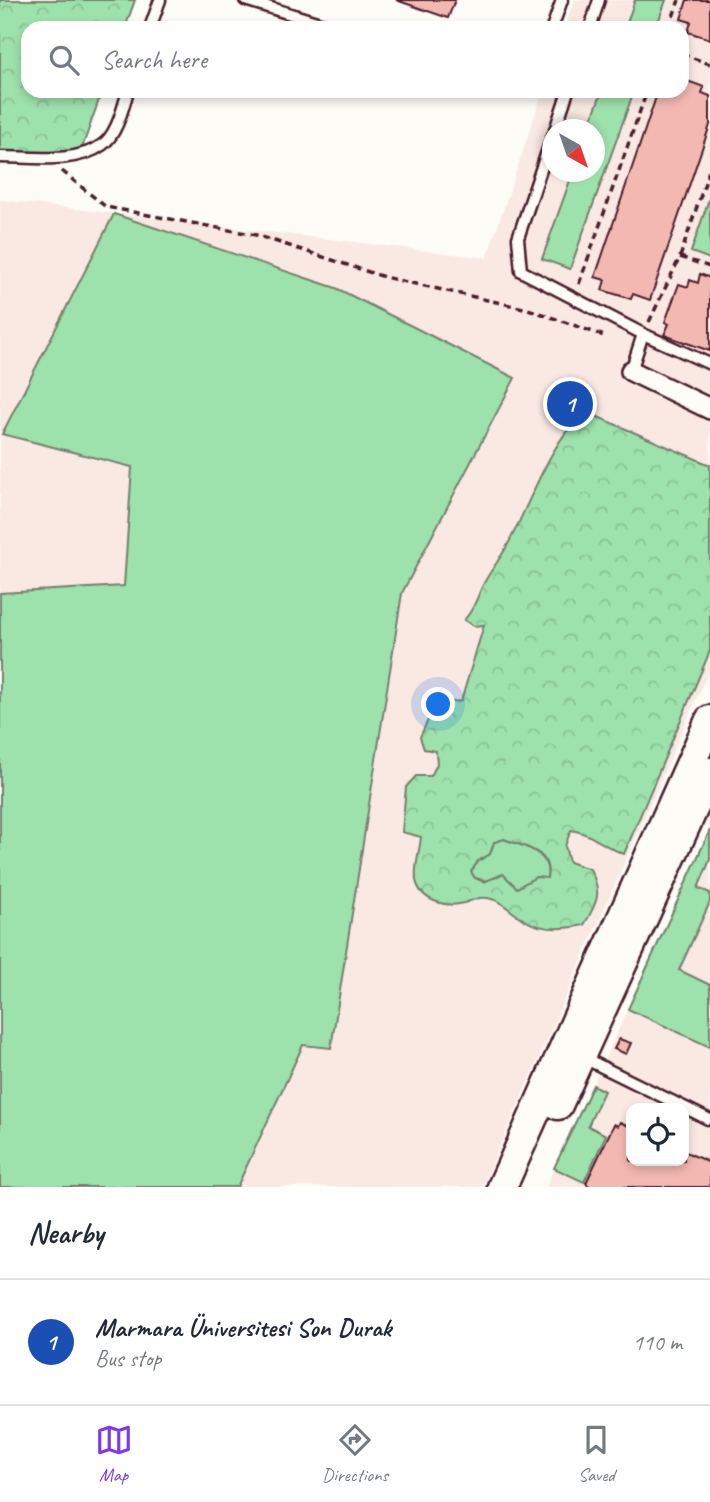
<!DOCTYPE html>
<html lang="en">
<head>
<meta charset="utf-8">
<style>
  body { margin:0; font-family:Caveat,sans-serif; background:#f6f6f7; color:#1f2937 }
  .controls { position:absolute; right:21px; bottom:21px; display:grid; overflow:hidden; border-radius:14px; box-shadow:0 4px 10px #0003 }
  .controls button { width:63px; height:63px; display:grid; place-items:center; padding:0; border:0; border-bottom:2px solid #e0e1e3; background:#fff; color:#1f2937; font:35px sans-serif }
  .compass { position:absolute; left:542px; top:119px; width:63px; height:63px; border-radius:50%; background:#fff; box-shadow:0 4px 10px #0003; rotate:140deg }
  .you { position:absolute; left:439px; top:705px; width:24px; height:24px; margin:-18px; border:5px solid #fff; border-radius:50%; background:#1a73e8; box-shadow:0 0 0 10px #1a73e833 }
  .badge { display:grid; place-items:center; width:46px; height:46px; border-radius:50%; background:#7c3aed; color:#fff; font-size:23px; font-weight:700 }
  .pin { position:absolute; translate:-50% -50%; border:4px solid #fff; box-shadow:0 2px 7px #0006 }
  .list { margin:0; padding:0; list-style:none }
  h2 { display:flex; justify-content:space-between; align-items:center; height:91px; margin:0; padding:0 28px; font-size:30px }
  h2 small { font-size:23px; font-weight:400; color:#747a83 }
  .list li { display:grid; grid-template-columns:46px 1fr auto; gap:21px; align-items:center; box-sizing:border-box; height:126px; padding:0 28px; border-top:2px solid #e0e1e3 }
  .list b { display:block; font-size:26px; white-space:nowrap }
  .list p { margin:0; font-size:23px; white-space:nowrap; color:#747a83 }
  .list em { font-size:23px; font-style:normal; color:#747a83 }
  .icon { flex:none; width:38px; height:38px; fill:none; stroke:currentColor; stroke-width:2; stroke-linecap:round; stroke-linejoin:round }
  .map { position:relative; flex:none; width:710px; height:1187px; overflow:hidden }
  .search { position:absolute; background:#fff; box-shadow:0 4px 10px #0003; left:21px; right:21px; top:21px; height:77px; display:flex; align-items:center; gap:18px; box-sizing:border-box; padding:0 24px; border-radius:21px; color:#747a83; font-size:26px }
  .sheet { height:217px; background:#fff }
  nav { display:flex; justify-content:space-around; align-items:center; box-sizing:border-box; height:98px; border-top:2px solid #e0e1e3; background:#fff; font-size:19px; color:#747a83 }
  nav a { display:grid; justify-items:center; gap:4px }
  nav .on { color:#7c3aed }
  .map>svg:first-child { display:block }
</style>
</head>
<body>
<div class="map">
<svg width="710" height="1187" viewBox="0 0 710 1187">
  <defs>
    <pattern id="forest-crowns" width="20" height="18" patternUnits="userSpaceOnUse" patternTransform="scale(1.75)"><rect width="20" height="18" fill="#9de1ac"/><path d="M2 6a3 3 0 1 1 6 0M12 15a3 3 0 1 1 6 0" fill="none" stroke="#89c194"/></pattern>
  </defs>
  <rect width="100%" height="100%" fill="#fdfcf7"/>
  <filter id="ink" filterUnits="userSpaceOnUse"><feTurbulence type="fractalNoise" baseFrequency=".0143" numOctaves="2"/><feDisplacementMap in="SourceGraphic" scale="14" xChannelSelector="R" yChannelSelector="G"/><feConvolveMatrix kernelMatrix="1 2 1 2 8 2 1 2 1" color-interpolation-filters="sRGB"/></filter>
  <g filter="url(#ink)">
    <g fill="#fae8e2" fill-rule="evenodd">
      <path d="M574 0H710V668L482 1187H0V200L487 258 543 91H682V28H565ZM552 130H594V172H552Z"/>
      <path d="M710 833V1187H546L554 1168ZM631 1108H684V1161H631Z"/>
    </g>
    <g fill="#9de1ac" stroke="#74806c" stroke-width="2">
      <polygon points="635,0 666,0 656,28 625,28"/>
      <polygon points="602,91 634,91 570,269 542,259 573,172 594,172 594,130 588,129"/>
      <polygon points="710,196 710,259 691,252"/>
      <polygon points="114,214 336,288 515,378 402,593 331,1048 303,1045 237,1187 0,1187 0,593 124,586 132,467 2,434"/>
      <polygon points="710,830 710,860 698,888 710,893 710,902 679,970 710,985 710,1047 628,1009"/>
      <path d="M504 839C523 847 552 850 547 879L536 877 517 888 475 878 471 872 478 861 490 854 494 842Z"/>
      <polygon points="593,1085 604,1091 588,1126 606,1135 584,1182 554,1168"/>
    </g>
    <g fill="url(#forest-crowns)" stroke="#74806c" stroke-width="2" fill-rule="evenodd">
      <polygon points="0,0 135,0 125,28 28,28 28,91 102,91 80,154 0,152"/>
      <path d="M584 411 710 465V651L624 854C604 847 591 833 571 830L565 846 569 862 590 869C603 893 597 903 584 925 559 930 537 931 517 915 509 910 503 903 495 900 481 895 477 899 464 903 446 908 420 901 416 880 414 867 420 849 421 837L402 832 406 787 416 776H431L437 764 436 751 424 749 420 737 438 698 444 703 461 701 484 625 474 626 464 620C475 609 477 596 484 583 491 570 500 559 507 546 532 500 546 449 584 411ZM504 839C522 846 553 850 547 878L536 877 517 888 503 874 484 882 475 878 471 872 478 861 490 854 494 842Z"/>
    </g>
    <g fill="#f4b8b2" stroke="#4a1f2b" stroke-width="2">
      <polygon points="396,0 455,0 448,18"/>
      <polygon points="687,0 710,0 710,39 688,32 691,22 681,19"/>
      <polygon points="682,79 704,87 702,93 710,96 710,125 650,300 633,294 631,299 602,290 605,280 595,277 658,91 682,91"/>
      <polygon points="700,274 710,278 710,351 664,335 669,324 665,322 679,284 688,287 690,280 698,283"/>
      <polygon points="619,1039 631,1043 626,1054 614,1049"/>
      <polygon points="620,1122 631,1127 631,1161 684,1161 684,1151 710,1163 710,1187 589,1187 586,1183 614,1124 618,1126"/>
    </g>
    <g fill="none" stroke-linecap="round" stroke-linejoin="round">
      <g stroke="#4a1f2b" stroke-width="15">
        <g id="lane">
          <polyline points="245,0 336,28"/>
          <polyline points="150,28 160,0"/>
          <polyline points="552,28 562,0"/>
          <polyline points="590,28 599,0"/>
          <polyline points="555,130 568,91"/>
          <polyline points="552,137 518,238 521,271 643,334 710,364"/>
          <path d="M0 157C31 157 76 164 102 145 117 135 123 107 128 91"/>
          <polyline points="631,371 643,334"/>
          <polyline points="582,1057 708,1119"/>
        </g>
      </g>
      <g stroke="#4a1f2b" stroke-width="24">
        <polyline id="street" points="631,371 710,409"/>
      </g>
      <g stroke="#4a1f2b" stroke-width="33">
        <g id="secondary">
          <polyline points="558,1105 710,772"/>
          <polyline points="502,1187 710,720"/>
        </g>
      </g>
      <g stroke="#4a1f2b" stroke-width="3.5" stroke-dasharray="7 5" stroke-linecap="butt">
        <polyline points="669,28 679,0"/>
        <polyline points="682,54 710,64"/>
        <polyline points="62,171 106,207 256,235 384,277 528,309 607,337"/>
        <polyline points="680,257 710,267"/>
        <polyline points="579,284 647,91"/>
        <polyline points="649,322 680,257 710,168"/>
      </g>
      <use href="#lane" stroke="#fdfcf7" stroke-width="10"/>
      <use href="#street" stroke="#fdfcf7" stroke-width="19"/>
      <use href="#secondary" stroke="#fdfcf7" stroke-width="28"/>
    </g>
  </g>
</svg>
<div class="controls">
<button><svg class="icon" aria-label="locate" viewBox="0 0 24 24"><circle cx="12" cy="12" r="6"/><path d="M12 2v4M12 18v4M2 12h4M18 12h4"/></svg></button>
</div>
<svg class="compass" viewBox="-18 -18 36 36"><path d="M0-13l5 13h-10z" fill="#e53935"/><path d="M0 13l5-13h-10z" fill="#747a83"/></svg>
<div class="you"></div>
<div class="pin badge" style="left:570px;top:404px;background:#1a4fb4">1</div>
<div class="search"><svg class="icon" aria-label="search" viewBox="0 0 24 24"><circle cx="10" cy="10" r="6"/><path d="M15 15l6 6"/></svg>Search here</div>
</div>
<section class="sheet">
<h2>Nearby<small></small></h2>
<ul class="list">
<li><span class="badge" style="background:#1a4fb4">1</span><div><b>Marmara Üniversitesi Son Durak</b><p>Bus stop</p></div><em>110 m</em></li>
</ul>
</section>
<nav>
<a class="on"><svg class="icon" aria-label="map" viewBox="0 0 24 24"><path d="M3 6l6-2 6 2 6-2v14l-6 2-6-2-6 2zM9 4v14M15 6v14"/></svg>Map</a>
<a><svg class="icon" aria-label="directions" viewBox="0 0 24 24"><path d="M12 3l9 9-9 9-9-9zM9 14v-3h6M13 9l2 2-2 2"/></svg>Directions</a>
<a><svg class="icon" aria-label="saved" viewBox="0 0 24 24"><path d="M7 4h10v16l-5-4-5 4z"/></svg>Saved</a>
</nav>
</body>
</html>
